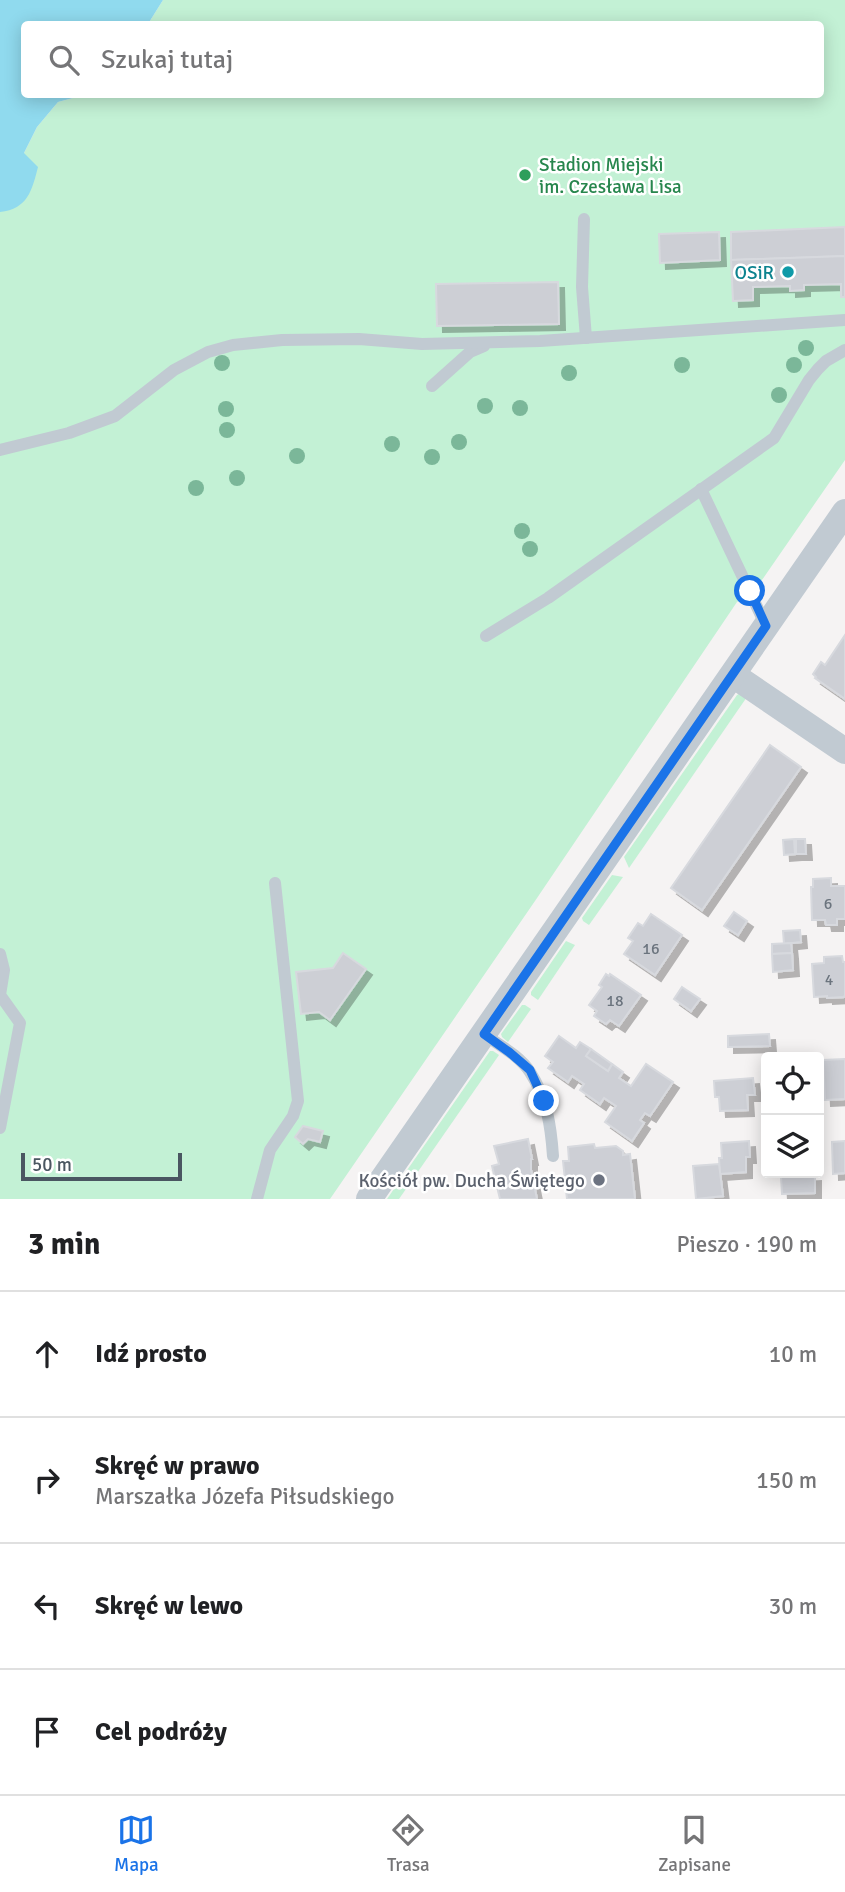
<!DOCTYPE html>
<html lang="pl">
<head>
<meta charset="utf-8">
<style>
  body { margin:0; font-family:Signika,sans-serif; background:#f6f6f6; color:#202124 }
  .controls { position:absolute; right:21px; bottom:21px; display:grid; overflow:hidden; border-radius:7px; box-shadow:0 4px 18px #0003 }
  .controls button { width:63px; height:63px; display:grid; place-items:center; padding:0; border:0; border-bottom:2px solid #e0e0e0; background:#fff; color:#202124; font:35px sans-serif }
  .scale { position:absolute; left:21px; bottom:18px; width:161px; box-sizing:border-box; padding-left:7px; border:4px solid #4a5661; border-top:0; font-size:19px; line-height:24px; white-space:nowrap; color:#4a5661; -webkit-text-stroke:5px #fff; paint-order:stroke }
  .stop { position:absolute; width:21px; height:21px; margin:-16px; border:5px solid #1a73e8; border-radius:50%; background:#fff }
  .stop.end { background:#1a73e8; border-color:#fff; box-shadow:0 2px 7px #0008 }
  .list { margin:0; padding:0; list-style:none }
  h2 { display:flex; justify-content:space-between; align-items:center; height:91px; margin:0; padding:0 28px; font-size:30px }
  h2 small { font-size:23px; font-weight:400; color:#757577 }
  .list li { display:grid; grid-template-columns:46px 1fr auto; gap:21px; align-items:center; box-sizing:border-box; height:126px; padding:0 28px; border-top:2px solid #e0e0e0 }
  .list b { display:block; font-size:26px; white-space:nowrap }
  .list p { margin:0; font-size:23px; white-space:nowrap; color:#757577 }
  .list em { font-size:23px; font-style:normal; color:#757577 }
  .icon { flex:none; width:38px; height:38px; fill:none; stroke:currentColor; stroke-width:2; stroke-linecap:round; stroke-linejoin:round }
  .map { position:relative; flex:none; width:845px; height:1199px; overflow:hidden }
  .search { position:absolute; background:#fff; box-shadow:0 4px 18px #0003; left:21px; right:21px; top:21px; height:77px; display:flex; align-items:center; gap:18px; box-sizing:border-box; padding:0 24px; border-radius:7px; color:#757577; font-size:26px }
  .sheet { height:595px; background:#fff }
  nav { display:flex; justify-content:space-around; align-items:center; box-sizing:border-box; height:98px; border-top:2px solid #e0e0e0; background:#fff; font-size:19px; color:#757577 }
  nav a { display:grid; justify-items:center; gap:4px }
  nav .on { color:#1a73e8 }
  .map>svg:first-child { display:block }
</style>
</head>
<body>
<div class="map">
<svg width="845" height="1199" viewBox="0 0 845 1199">
  <defs>
    <filter id="shadow"><feDropShadow dx="6" dy="6" stdDeviation="0" flood-color="#0004"/></filter>
  </defs>
  <rect width="100%" height="100%" fill="#f5f3f3"/>
  <g fill="#c3f1d5">
    <polygon points="163,0 845,0 845,460 755,590 737,602 535,901 330,1199 0,1199 0,158 24,153 37,127 58,102 84,95 820,94 820,24 148,24"/>
    <polygon points="742,692 749,694 629,868 624,857 737,695"/>
    <polygon points="612,875 623,877 589,925 583,921 582,918"/>
    <polygon points="566,941 575,945 538,1000 531,995 531,992"/>
    <polygon points="522,1005 525,1005 531,1009 508,1042 502,1037 501,1034"/>
    <polygon points="490,1051 493,1051 499,1055 399,1199 387,1199"/>
  </g>
  <path fill="#90daee" d="M0 0H163L148 24H24V94L84 95 58 102 37 127 24 153 38 167C32 190 28 209 0 212Z"/>
  <g fill="#cdcfd5" stroke="#d7d9de" stroke-width="2" filter="url(#shadow)">
    <polygon points="845,227 845,256 731,260 731,232"/>
    <polygon points="719,232 720,260 660,263 659,234"/>
    <polygon points="845,256 845,297 841,297 841,284 804,285 804,290 790,291 790,286 753,287 753,300 733,301 731,260"/>
    <polygon points="558,282 559,324 437,326 436,284"/>
    <polygon points="845,635 845,699 815,678 816,677 813,674 821,662 825,665"/>
    <polygon points="770,745 801,767 702,910 671,888"/>
    <polygon points="794,839 795,854 784,855 783,840"/>
    <polygon points="796,839 805,839 806,854 796,854"/>
    <polygon points="831,878 831,886 845,886 845,919 837,919 837,925 826,925 825,920 812,920 811,887 813,887 813,879"/>
    <polygon points="734,912 747,921 738,935 724,926"/>
    <polygon points="651,914 682,935 655,975 624,954 633,941 628,938 638,923 643,926"/>
    <polygon points="800,930 801,942 784,944 783,931"/>
    <polygon points="791,943 792,953 772,954 772,944"/>
    <polygon points="343,953 366,969 330,1020 319,1012 301,1014 296,972 333,968"/>
    <polygon points="792,953 793,970 773,972 772,954"/>
    <polygon points="842,956 843,962 845,962 845,995 844,997 827,998 827,996 814,997 812,964 824,963 824,957"/>
    <polygon points="606,974 609,976 610,974 641,995 619,1026 610,1020 606,1024 594,1016 597,1011 589,1005 602,987 599,985"/>
    <polygon points="682,987 700,999 691,1011 674,999"/>
    <polygon points="769,1034 770,1046 728,1047 728,1036"/>
    <polygon points="559,1036 576,1048 580,1042 591,1049 586,1056 608,1071 612,1064 623,1072 619,1078 631,1086 646,1064 673,1082 650,1116 645,1113 640,1120 644,1123 632,1141 605,1122 616,1106 604,1098 600,1104 580,1090 584,1084 572,1076 568,1082 548,1068 553,1062 545,1056"/>
    <polygon points="591,1049 612,1064 608,1071 586,1056"/>
    <polygon points="845,1059 845,1099 825,1100 823,1060"/>
    <polygon points="753,1078 755,1095 747,1095 748,1110 720,1111 719,1097 715,1097 714,1081"/>
    <polygon points="303,1126 323,1131 320,1142 308,1139 303,1144 295,1137"/>
    <polygon points="528,1139 532,1159 531,1159 531,1170 537,1199 500,1199 492,1166 499,1164 494,1146"/>
    <polygon points="749,1141 750,1157 746,1157 746,1172 720,1174 719,1158 722,1158 721,1143"/>
    <polygon points="845,1141 845,1173 833,1174 832,1142"/>
    <polygon points="594,1144 595,1148 616,1146 623,1151 623,1155 630,1154 635,1199 567,1199 563,1161 569,1161 568,1147"/>
    <polygon points="719,1164 723,1196 696,1199 693,1166"/>
    <polygon points="815,1175 815,1193 782,1194 781,1177"/>
  </g>
  <g fill="none" stroke-linecap="round" stroke-linejoin="round">
    <g stroke="#c1cad2" stroke-width="12">
      <polyline points="584,219 582,287 586,338"/>
      <polyline points="432,386 470,352 484,346"/>
      <polyline points="0,450 69,433 115,416 174,370 208,352 233,345 282,340 359,339 422,344 540,341 845,320"/>
      <polyline points="701,489 766,626"/>
      <polyline points="486,636 548,598 774,438 809,380 818,369 826,361 845,350"/>
      <polyline points="0,954 4,970 0,995 20,1023 0,1128"/>
      <path d="M484 1034C499 1045 520 1056 530 1072 547 1098 551 1127 553 1156"/>
      <polyline points="257,1199 270,1150 293,1116 298,1101 275,883"/>
    </g>
    <g stroke="#c1cad2" stroke-width="26">
      <polyline points="733,675 845,751"/>
      <polyline points="369,1199 845,512"/>
    </g>
  </g>
  <g fill="#7bb799">
    <circle cx="806" cy="348" r="8"/>
    <circle cx="222" cy="363" r="8"/>
    <circle cx="682" cy="365" r="8"/>
    <circle cx="794" cy="365" r="8"/>
    <circle cx="569" cy="373" r="8"/>
    <circle cx="779" cy="395" r="8"/>
    <circle cx="485" cy="406" r="8"/>
    <circle cx="520" cy="408" r="8"/>
    <circle cx="226" cy="409" r="8"/>
    <circle cx="227" cy="430" r="8"/>
    <circle cx="459" cy="442" r="8"/>
    <circle cx="392" cy="444" r="8"/>
    <circle cx="297" cy="456" r="8"/>
    <circle cx="432" cy="457" r="8"/>
    <circle cx="237" cy="478" r="8"/>
    <circle cx="196" cy="488" r="8"/>
    <circle cx="522" cy="531" r="8"/>
    <circle cx="530" cy="549" r="8"/>
  </g>
  <g fill="none" stroke-linecap="round" stroke-linejoin="round">
    <polyline stroke="#1a73e8" stroke-width="9" points="544,1101 530,1070 509,1052 484,1034 766,626 750,591"/>
  </g>
  <circle fill="#2e9e5b" stroke="#fff" stroke-width="2.5" cx="525" cy="175" r="7"/>
  <circle fill="#0f9aa8" stroke="#fff" stroke-width="2.5" cx="788" cy="272" r="7"/>
  <circle fill="#6b7280" stroke="#fff" stroke-width="2.5" cx="599" cy="1180" r="7"/>
  <g text-anchor="middle" stroke-width="5" stroke-linejoin="round" paint-order="stroke">
    <g font-size="16" fill="#6b747e">
      <text x="828" y="909">6</text>
      <text x="651" y="954">16</text>
      <text x="829" y="985">4</text>
      <text x="615" y="1006">18</text>
    </g>
    <g font-size="19" fill="#27864d" stroke="#fff" text-anchor="start">
      <text x="539" y="171">Stadion Miejski<tspan x="539" dy="22">im. Czesława Lisa</tspan></text>
    </g>
    <g font-size="19" fill="#0d838f" stroke="#fff" text-anchor="end">
      <text x="774" y="279">OSiR</text>
    </g>
    <g font-size="19" fill="#5b616d" stroke="#fff" text-anchor="end">
      <text x="585" y="1187">Kościół pw. Ducha Świętego</text>
    </g>
  </g>
</svg>
<div class="controls">
<button><svg class="icon" aria-label="locate" viewBox="0 0 24 24"><circle cx="12" cy="12" r="6"/><path d="M12 2v4M12 18v4M2 12h4M18 12h4"/></svg></button>
<button><svg class="icon" aria-label="layers" viewBox="0 0 24 24"><path d="M12 4l9 5-9 5-9-5zM3 14l9 5 9-5"/></svg></button>
</div>
<div class="scale">50 m</div>
<div class="stop" style="left:750px;top:591px"></div>
<div class="stop end" style="left:544px;top:1101px"></div>
<div class="search"><svg class="icon" aria-label="search" viewBox="0 0 24 24"><circle cx="10" cy="10" r="6"/><path d="M15 15l6 6"/></svg>Szukaj tutaj</div>
</div>
<section class="sheet">
<h2>3 min<small>Pieszo · 190 m</small></h2>
<ul class="list">
<li><svg class="icon" aria-label="ahead" viewBox="0 0 24 24"><path d="M12 20V5M6 11l6-6 6 6"/></svg><div><b>Idź prosto</b></div><em>10 m</em></li>
<li><svg class="icon" aria-label="right" viewBox="0 0 24 24"><path d="M7 20v-9h11M14 6l5 5-5 5"/></svg><div><b>Skręć w prawo</b><p>Marszałka Józefa Piłsudskiego</p></div><em>150 m</em></li>
<li><svg class="icon" aria-label="left" viewBox="0 0 24 24"><path d="M17 20v-9H6M10 6l-5 5 5 5"/></svg><div><b>Skręć w lewo</b></div><em>30 m</em></li>
<li><svg class="icon" aria-label="arrive" viewBox="0 0 24 24"><path d="M6 21V4h12l-3 4 3 4H6"/></svg><div><b>Cel podróży</b></div></li>
</ul>
</section>
<nav>
<a class="on"><svg class="icon" aria-label="map" viewBox="0 0 24 24"><path d="M3 6l6-2 6 2 6-2v14l-6 2-6-2-6 2zM9 4v14M15 6v14"/></svg>Mapa</a>
<a><svg class="icon" aria-label="directions" viewBox="0 0 24 24"><path d="M12 3l9 9-9 9-9-9zM9 14v-3h6M13 9l2 2-2 2"/></svg>Trasa</a>
<a><svg class="icon" aria-label="saved" viewBox="0 0 24 24"><path d="M7 4h10v16l-5-4-5 4z"/></svg>Zapisane</a>
</nav>
</body>
</html>
